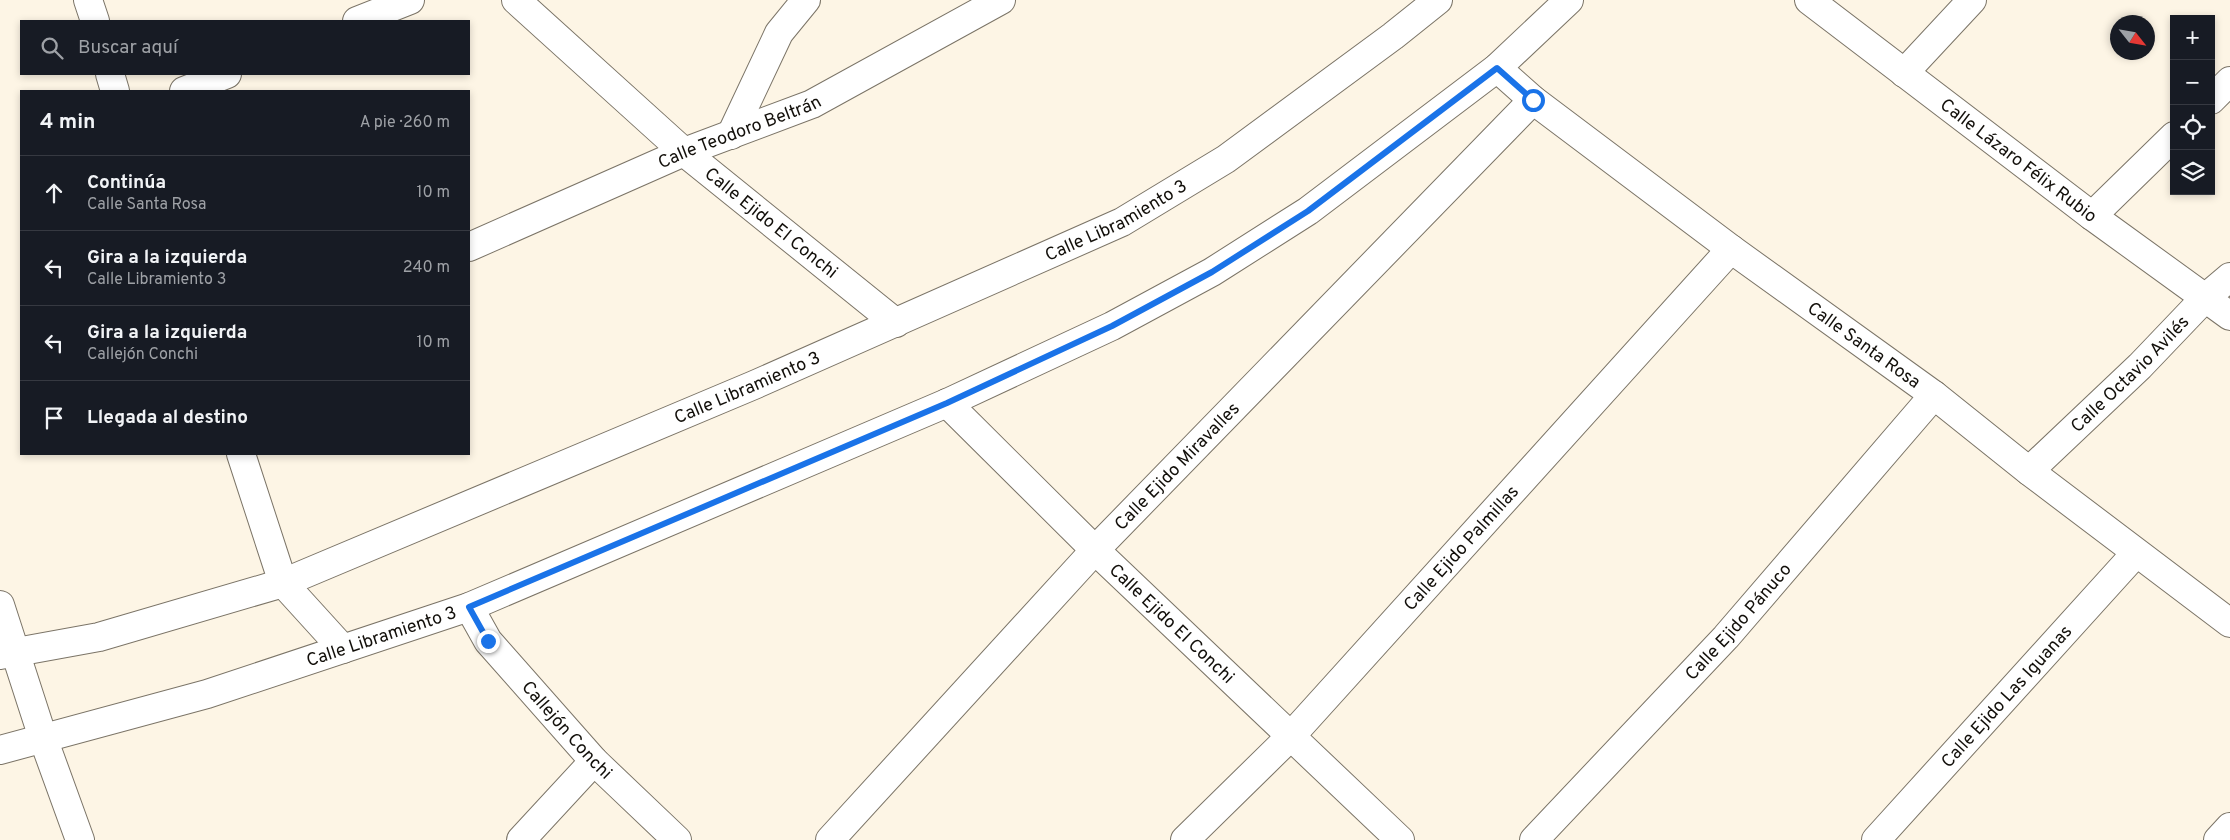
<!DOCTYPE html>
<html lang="es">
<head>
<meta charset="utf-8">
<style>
  body { margin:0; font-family:Overpass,sans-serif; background:#20242c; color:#f1f3f6 }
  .controls { position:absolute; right:15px; top:15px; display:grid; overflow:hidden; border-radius:0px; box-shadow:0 2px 8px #0003 }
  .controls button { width:45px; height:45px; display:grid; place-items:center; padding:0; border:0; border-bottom:1px solid #363941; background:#171b24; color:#f1f3f6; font:25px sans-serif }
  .compass { position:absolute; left:2110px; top:15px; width:45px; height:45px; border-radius:50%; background:#171b24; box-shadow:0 2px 8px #0003; rotate:121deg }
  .stop { position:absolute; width:15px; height:15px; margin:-11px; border:4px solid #1a73e8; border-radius:50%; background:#fff }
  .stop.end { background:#1a73e8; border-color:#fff; box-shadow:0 1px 5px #0008 }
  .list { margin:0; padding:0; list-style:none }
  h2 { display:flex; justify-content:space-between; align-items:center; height:65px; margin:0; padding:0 20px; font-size:21px }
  h2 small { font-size:16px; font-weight:400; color:#9ea1a6 }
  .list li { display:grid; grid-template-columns:32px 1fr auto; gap:15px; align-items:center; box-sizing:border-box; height:75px; padding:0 20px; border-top:1px solid #363941 }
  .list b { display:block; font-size:19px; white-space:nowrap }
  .list p { margin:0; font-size:16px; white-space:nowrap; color:#9ea1a6 }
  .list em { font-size:16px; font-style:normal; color:#9ea1a6 }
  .icon { flex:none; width:28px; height:28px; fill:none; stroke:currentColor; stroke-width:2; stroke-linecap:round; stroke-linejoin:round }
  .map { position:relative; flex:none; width:2230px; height:840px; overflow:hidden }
  .search { position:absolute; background:#171b24; box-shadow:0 2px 8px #0003; left:20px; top:20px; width:450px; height:55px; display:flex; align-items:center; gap:12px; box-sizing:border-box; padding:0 18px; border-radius:0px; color:#9ea1a6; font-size:19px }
  .panel { position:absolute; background:#171b24; box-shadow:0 2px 8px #0003; left:20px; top:90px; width:450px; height:365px; border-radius:0px }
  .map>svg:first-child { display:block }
</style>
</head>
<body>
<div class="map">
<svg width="2230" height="840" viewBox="0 0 2230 840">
  <rect width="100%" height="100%" fill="#fdf5e5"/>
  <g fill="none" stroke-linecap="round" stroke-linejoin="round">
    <g stroke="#7b7467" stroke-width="30">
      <g id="street">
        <polyline points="88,0 95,21"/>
        <path id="s1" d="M516 0 684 152 896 323"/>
        <path id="s2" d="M1809 0 2092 216 2230 316"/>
        <polyline points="357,21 410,0"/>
        <path id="s3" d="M1497 68 1533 100 1731 249 1934 395 2029 471 2230 623"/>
        <polyline points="1904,73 1972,0"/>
        <polyline points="110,74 115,91"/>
        <polyline points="184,91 227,74"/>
        <polyline points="2211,100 2230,81"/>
        <polyline points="731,135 779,33 806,0"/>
        <polyline points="2092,216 2174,136"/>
        <path id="s4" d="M469 247 684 152 812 104 1001 0"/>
        <path id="s5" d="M947 403 1095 550 1400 840"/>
        <polyline points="241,454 283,583 343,649"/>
        <path id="s6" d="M2029 471 2140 366 2204 299 2230 277"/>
        <path id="s7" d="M469 607 488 641 594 761 677 840"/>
        <polyline points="521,840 594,761"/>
        <path id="s8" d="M830 840 1095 550 1533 100"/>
        <path id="s9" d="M1185 840 1290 737 1731 249"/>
        <path id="s10" d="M1534 840 1726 637 1934 395"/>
        <path id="s11" d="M1876 840 2136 553"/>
        <polyline points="2218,840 2230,827"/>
      </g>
    </g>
    <g stroke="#7b7467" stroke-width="30">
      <g id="secondary">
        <polyline points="0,605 43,738 80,840"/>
        <path id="s12" d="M0 655 99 637 283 583 754 385 1122 222 1226 159 1393 36 1438 0"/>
        <path id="s13" d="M0 750 207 694 469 607 947 403 1112 326 1212 272 1308 211 1497 68 1569 0"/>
      </g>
    </g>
    <use href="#street" stroke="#fff" stroke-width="28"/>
    <use href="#secondary" stroke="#fff" stroke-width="28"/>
  </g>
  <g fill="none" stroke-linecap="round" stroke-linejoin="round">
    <polyline stroke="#1a73e8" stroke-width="6" points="488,641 469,607 947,403 1112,326 1212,272 1308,211 1497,68 1533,100"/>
  </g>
  <g text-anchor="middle" stroke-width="5" stroke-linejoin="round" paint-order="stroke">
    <g font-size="18" fill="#120f0a" stroke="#fff">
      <text dy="6" stroke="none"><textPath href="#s4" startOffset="294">Calle Teodoro Beltrán</textPath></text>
      <text dy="6" stroke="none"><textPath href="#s2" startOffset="264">Calle Lázaro Félix Rubio</textPath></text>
      <text dy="6" stroke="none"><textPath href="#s12" startOffset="1201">Calle Libramiento 3</textPath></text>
      <text dy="6" stroke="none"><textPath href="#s1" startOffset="339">Calle Ejido El Conchi</textPath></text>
      <text dy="6" stroke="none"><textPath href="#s3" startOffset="460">Calle Santa Rosa</textPath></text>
      <text dy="6" stroke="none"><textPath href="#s6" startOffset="140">Calle Octavio Avilés</textPath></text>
      <text dy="6" stroke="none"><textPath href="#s12" startOffset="796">Calle Libramiento 3</textPath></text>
      <text dy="6" stroke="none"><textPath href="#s8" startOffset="510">Calle Ejido Miravalles</textPath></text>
      <text dy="6" stroke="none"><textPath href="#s9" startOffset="402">Calle Ejido Palmillas</textPath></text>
      <text dy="6" stroke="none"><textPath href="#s10" startOffset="299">Calle Ejido Pánuco</textPath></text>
      <text dy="6" stroke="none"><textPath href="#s5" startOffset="315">Calle Ejido El Conchi</textPath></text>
      <text dy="6" stroke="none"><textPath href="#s13" startOffset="398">Calle Libramiento 3</textPath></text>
      <text dy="6" stroke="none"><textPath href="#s11" startOffset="194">Calle Ejido Las Iguanas</textPath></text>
      <text dy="6" stroke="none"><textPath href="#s7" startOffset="158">Callejón Conchi</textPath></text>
    </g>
  </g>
</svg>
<div class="controls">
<button>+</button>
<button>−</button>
<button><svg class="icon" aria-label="locate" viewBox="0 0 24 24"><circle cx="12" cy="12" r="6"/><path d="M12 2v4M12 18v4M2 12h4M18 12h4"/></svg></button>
<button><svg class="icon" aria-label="layers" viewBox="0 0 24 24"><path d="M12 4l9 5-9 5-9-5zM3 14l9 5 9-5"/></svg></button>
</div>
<svg class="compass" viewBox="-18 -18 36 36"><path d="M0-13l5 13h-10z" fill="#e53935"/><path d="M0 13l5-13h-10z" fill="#9ea1a6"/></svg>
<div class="stop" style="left:1533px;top:100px"></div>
<div class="stop end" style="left:488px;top:641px"></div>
<div class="search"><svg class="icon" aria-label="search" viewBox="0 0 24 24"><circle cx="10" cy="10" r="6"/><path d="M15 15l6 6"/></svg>Buscar aquí</div>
<section class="panel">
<h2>4 min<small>A pie · 260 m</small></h2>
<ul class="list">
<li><svg class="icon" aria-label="ahead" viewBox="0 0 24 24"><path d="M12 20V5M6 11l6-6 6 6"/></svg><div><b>Continúa</b><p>Calle Santa Rosa</p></div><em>10 m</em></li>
<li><svg class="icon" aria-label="left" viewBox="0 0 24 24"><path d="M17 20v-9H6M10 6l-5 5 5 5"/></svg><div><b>Gira a la izquierda</b><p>Calle Libramiento 3</p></div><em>240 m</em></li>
<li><svg class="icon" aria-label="left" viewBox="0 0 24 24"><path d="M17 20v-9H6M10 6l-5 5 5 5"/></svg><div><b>Gira a la izquierda</b><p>Callejón Conchi</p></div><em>10 m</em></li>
<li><svg class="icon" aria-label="arrive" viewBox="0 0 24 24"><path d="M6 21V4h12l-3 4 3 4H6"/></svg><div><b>Llegada al destino</b></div></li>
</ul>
</section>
</div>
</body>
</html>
